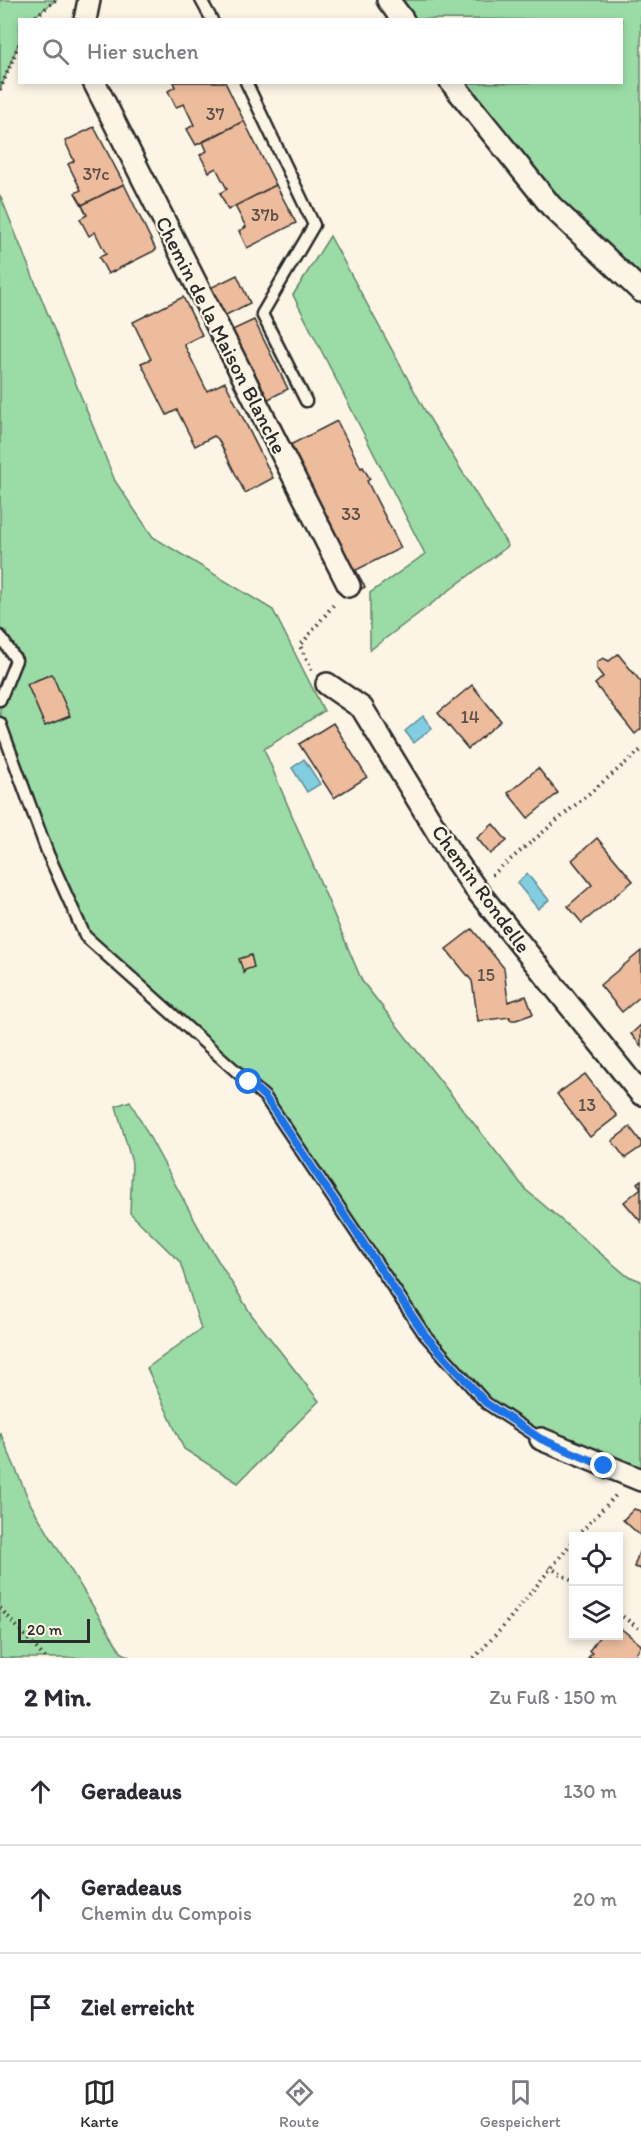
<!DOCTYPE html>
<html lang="de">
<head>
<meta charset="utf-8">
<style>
  body { margin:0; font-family:Itim,sans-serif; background:#f7f7f7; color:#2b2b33 }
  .controls { position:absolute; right:18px; bottom:18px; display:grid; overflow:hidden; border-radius:0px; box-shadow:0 3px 9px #0003 }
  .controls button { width:54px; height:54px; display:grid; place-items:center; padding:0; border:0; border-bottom:2px solid #e1e1e2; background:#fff; color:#2b2b33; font:30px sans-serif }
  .scale { position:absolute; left:18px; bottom:15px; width:72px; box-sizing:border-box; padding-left:6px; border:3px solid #2b2b2b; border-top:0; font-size:16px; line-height:21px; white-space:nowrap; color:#2b2b2b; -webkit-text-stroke:4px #fcf5e5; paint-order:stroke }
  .stop { position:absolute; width:18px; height:18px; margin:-14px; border:4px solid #1a73e8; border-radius:50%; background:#fff }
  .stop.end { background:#1a73e8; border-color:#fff; box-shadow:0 2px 6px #0008 }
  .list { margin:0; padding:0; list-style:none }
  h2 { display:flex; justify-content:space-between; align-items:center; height:78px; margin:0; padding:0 24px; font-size:26px }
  h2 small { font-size:20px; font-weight:400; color:#7c7c81 }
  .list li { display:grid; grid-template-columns:39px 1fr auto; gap:18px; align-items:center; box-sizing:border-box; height:108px; padding:0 24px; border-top:2px solid #e1e1e2 }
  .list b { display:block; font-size:22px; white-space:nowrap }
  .list p { margin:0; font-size:20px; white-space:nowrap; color:#7c7c81 }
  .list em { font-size:20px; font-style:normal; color:#7c7c81 }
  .icon { flex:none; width:33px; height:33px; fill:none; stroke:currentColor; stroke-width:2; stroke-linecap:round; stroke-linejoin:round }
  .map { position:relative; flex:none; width:641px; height:1658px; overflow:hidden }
  .search { position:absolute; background:#fff; box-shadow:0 3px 9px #0003; left:18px; right:18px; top:18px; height:66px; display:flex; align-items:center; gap:15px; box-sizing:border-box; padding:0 21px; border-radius:0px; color:#7c7c81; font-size:22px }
  .sheet { height:402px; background:#fff }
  nav { display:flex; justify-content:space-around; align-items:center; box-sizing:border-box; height:84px; border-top:2px solid #e1e1e2; background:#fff; font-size:16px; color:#7c7c81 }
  nav a { display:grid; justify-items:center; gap:3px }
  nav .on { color:#2b2b2b }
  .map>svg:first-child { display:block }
</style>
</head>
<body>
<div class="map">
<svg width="641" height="1658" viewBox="0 0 641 1658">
  <rect width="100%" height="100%" fill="#fcf5e5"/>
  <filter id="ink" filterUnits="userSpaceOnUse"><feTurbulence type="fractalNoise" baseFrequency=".0167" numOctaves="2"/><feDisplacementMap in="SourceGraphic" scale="12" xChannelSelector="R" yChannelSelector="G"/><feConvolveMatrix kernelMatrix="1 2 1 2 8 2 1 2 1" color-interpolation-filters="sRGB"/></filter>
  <g filter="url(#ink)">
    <g fill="#9bdca6" stroke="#638468" stroke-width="1.5">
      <polygon points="0,0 56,0 31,19 20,20 19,42 0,90"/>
      <polygon points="388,0 641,0 641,291 451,83 622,82 622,20 403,19"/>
      <polygon points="0,195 115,481 153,537 273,610 324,711 264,749 362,981 526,1190 626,1275 641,1281 641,1474 541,1439 486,1403 425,1335 265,1097 85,936 0,723 0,700 16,660 0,636"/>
      <polygon points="330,236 428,416 508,546 370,650 370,593 425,554 293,295"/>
      <polygon points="130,1101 206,1241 251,1314 319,1401 238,1483 184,1449 147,1368 201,1329 180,1262 130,1213 132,1163 116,1106"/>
      <polygon points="0,1432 31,1505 121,1652 131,1658 0,1658"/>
    </g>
    <g fill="#81cee0" stroke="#5f8d98" stroke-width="1.5">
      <polygon points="423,716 432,728 414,743 405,731"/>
      <polygon points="304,759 320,784 307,792 292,768"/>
      <polygon points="527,874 549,900 538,909 517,883"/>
    </g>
    <g fill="#ecbc9d" stroke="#2b2b2b" stroke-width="1.5">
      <polygon points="173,82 225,82 244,121 196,145 187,129 194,125 184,104 176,107 168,91 175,87"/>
      <polygon points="244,121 276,185 228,210 220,193 227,189 216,168 209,172 200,155 207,151 203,142"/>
      <polygon points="94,127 124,184 82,205 75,193 81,190 68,164 74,161 65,141"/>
      <polygon points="124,184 156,250 108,274 99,257 106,254 95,232 89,236 80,219 87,215 82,205"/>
      <polygon points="276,185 296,223 247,248 239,231 246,227 235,206"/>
      <polygon points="237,275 250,303 216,320 202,292"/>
      <polygon points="183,297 202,335 184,344 207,391 225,382 273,478 245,493 218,439 214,436 195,446 177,410 167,415 141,363 151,359 133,322"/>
      <polygon points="254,320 288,389 259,404 228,332"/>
      <polygon points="337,421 361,468 363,467 370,479 367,481 401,548 356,570 365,587 356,592 284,448"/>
      <polygon points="618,654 641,682 641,729 635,734 595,684 603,677 597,669 597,662 603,658 609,661"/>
      <polygon points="52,674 70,716 45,726 27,684"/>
      <polygon points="472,685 501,721 468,749 438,713"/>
      <polygon points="333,723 367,777 334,798 299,744"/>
      <polygon points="538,768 558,793 528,818 508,793"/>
      <polygon points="493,824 507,841 490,854 477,838"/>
      <polygon points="597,838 633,881 582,923 568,906 592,885 572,860"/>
      <polygon points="472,929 504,968 508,1002 526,996 533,1014 516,1020 510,1020 510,1017 478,1021 472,981 446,949"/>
      <polygon points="641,951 641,996 622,1012 600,985"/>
      <polygon points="251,955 254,967 245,970 244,973 239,959"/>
      <polygon points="641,1025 641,1046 631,1034"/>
      <polygon points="585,1074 617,1116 590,1137 557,1094"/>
      <polygon points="630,1127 641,1142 641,1147 625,1158 612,1141"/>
      <polygon points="641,1180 641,1222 624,1202 641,1188 637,1183"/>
      <polygon points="634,1509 641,1511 641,1536 623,1520"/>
      <polygon points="641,1546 641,1569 634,1567"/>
      <polygon points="618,1626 641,1645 634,1658 588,1658 592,1653 589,1651 600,1636 618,1636"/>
    </g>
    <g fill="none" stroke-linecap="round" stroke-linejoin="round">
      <g stroke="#2b2b2b" stroke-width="15">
        <g id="service">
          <polyline points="201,0 212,20"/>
          <polyline points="246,82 314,225 262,314 306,401"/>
          <polyline points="0,636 16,660 0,700"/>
          <polyline points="0,723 48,854 85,936 265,1097 425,1335 486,1403 541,1439"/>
        </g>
      </g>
      <g stroke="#2b2b2b" stroke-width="26">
        <g id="minor">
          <polyline points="388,0 403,20"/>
          <polyline points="85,20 89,0"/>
          <polyline points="94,82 349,586"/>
          <polyline points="451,82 551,206 641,291"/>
          <polyline points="327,684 362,708 449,851 475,888 641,1094"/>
          <polyline points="541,1439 641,1480"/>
        </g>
      </g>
      <g stroke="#2b2b2b" stroke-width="4" stroke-dasharray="1.5 4.5" stroke-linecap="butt">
        <polyline points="31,20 56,0"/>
        <polyline points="0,90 20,42"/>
        <polyline points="312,670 300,646 335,603"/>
        <polyline points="492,875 641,750"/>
        <polyline points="577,1536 618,1493"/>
        <polyline points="549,1567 574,1582"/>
        <polyline points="0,1608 45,1658"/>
        <polyline points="618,1613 641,1630"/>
        <polyline points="474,1658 502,1628 574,1540"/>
      </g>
      <use href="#service" stroke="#fcf5e5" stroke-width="10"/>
      <use href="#minor" stroke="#fcf5e5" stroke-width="21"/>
    </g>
  </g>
  <g fill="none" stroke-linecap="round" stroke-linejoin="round" filter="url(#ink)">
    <polyline stroke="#1a73e8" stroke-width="8" points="249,1082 265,1097 425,1335 486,1403 541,1439 604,1466"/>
  </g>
  <g text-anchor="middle" stroke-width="4.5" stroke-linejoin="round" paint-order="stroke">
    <g font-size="18" fill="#5b4f48">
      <text x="215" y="120">37</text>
      <text x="96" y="180">37c</text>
      <text x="265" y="221">37b</text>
      <text x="351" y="520">33</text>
      <text x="470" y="723">14</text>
      <text x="486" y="981">15</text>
      <text x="587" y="1111">13</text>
    </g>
    <g font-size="21" fill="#2b2b2b" stroke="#fcf5e5">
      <text transform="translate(221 335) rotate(63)" y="7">Chemin de la Maison Blanche</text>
      <text transform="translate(481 889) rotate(54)" y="7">Chemin Rondelle</text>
    </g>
  </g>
</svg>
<div class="controls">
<button><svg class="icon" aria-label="locate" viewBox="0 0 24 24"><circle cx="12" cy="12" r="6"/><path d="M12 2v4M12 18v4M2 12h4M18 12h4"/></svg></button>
<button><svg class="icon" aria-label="layers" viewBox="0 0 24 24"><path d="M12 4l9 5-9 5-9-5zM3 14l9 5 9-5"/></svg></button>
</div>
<div class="scale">20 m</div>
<div class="stop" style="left:249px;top:1082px"></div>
<div class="stop end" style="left:604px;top:1466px"></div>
<div class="search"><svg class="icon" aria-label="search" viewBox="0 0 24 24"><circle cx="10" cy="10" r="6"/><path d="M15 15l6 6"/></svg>Hier suchen</div>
</div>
<section class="sheet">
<h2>2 Min.<small>Zu Fuß · 150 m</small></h2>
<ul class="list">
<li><svg class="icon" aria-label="ahead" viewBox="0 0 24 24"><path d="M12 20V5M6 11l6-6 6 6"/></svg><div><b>Geradeaus</b></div><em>130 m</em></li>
<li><svg class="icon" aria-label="ahead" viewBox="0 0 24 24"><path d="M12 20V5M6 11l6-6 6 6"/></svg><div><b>Geradeaus</b><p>Chemin du Compois</p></div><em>20 m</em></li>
<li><svg class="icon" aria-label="arrive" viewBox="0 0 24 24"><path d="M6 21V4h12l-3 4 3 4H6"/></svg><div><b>Ziel erreicht</b></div></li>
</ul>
</section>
<nav>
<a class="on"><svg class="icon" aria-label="map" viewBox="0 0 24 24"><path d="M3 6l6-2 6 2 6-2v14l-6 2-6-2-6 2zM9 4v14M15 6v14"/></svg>Karte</a>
<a><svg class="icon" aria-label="directions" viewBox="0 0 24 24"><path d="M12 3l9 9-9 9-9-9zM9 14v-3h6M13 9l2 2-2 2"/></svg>Route</a>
<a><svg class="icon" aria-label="saved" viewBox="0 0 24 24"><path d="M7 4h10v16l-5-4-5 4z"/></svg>Gespeichert</a>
</nav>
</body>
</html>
